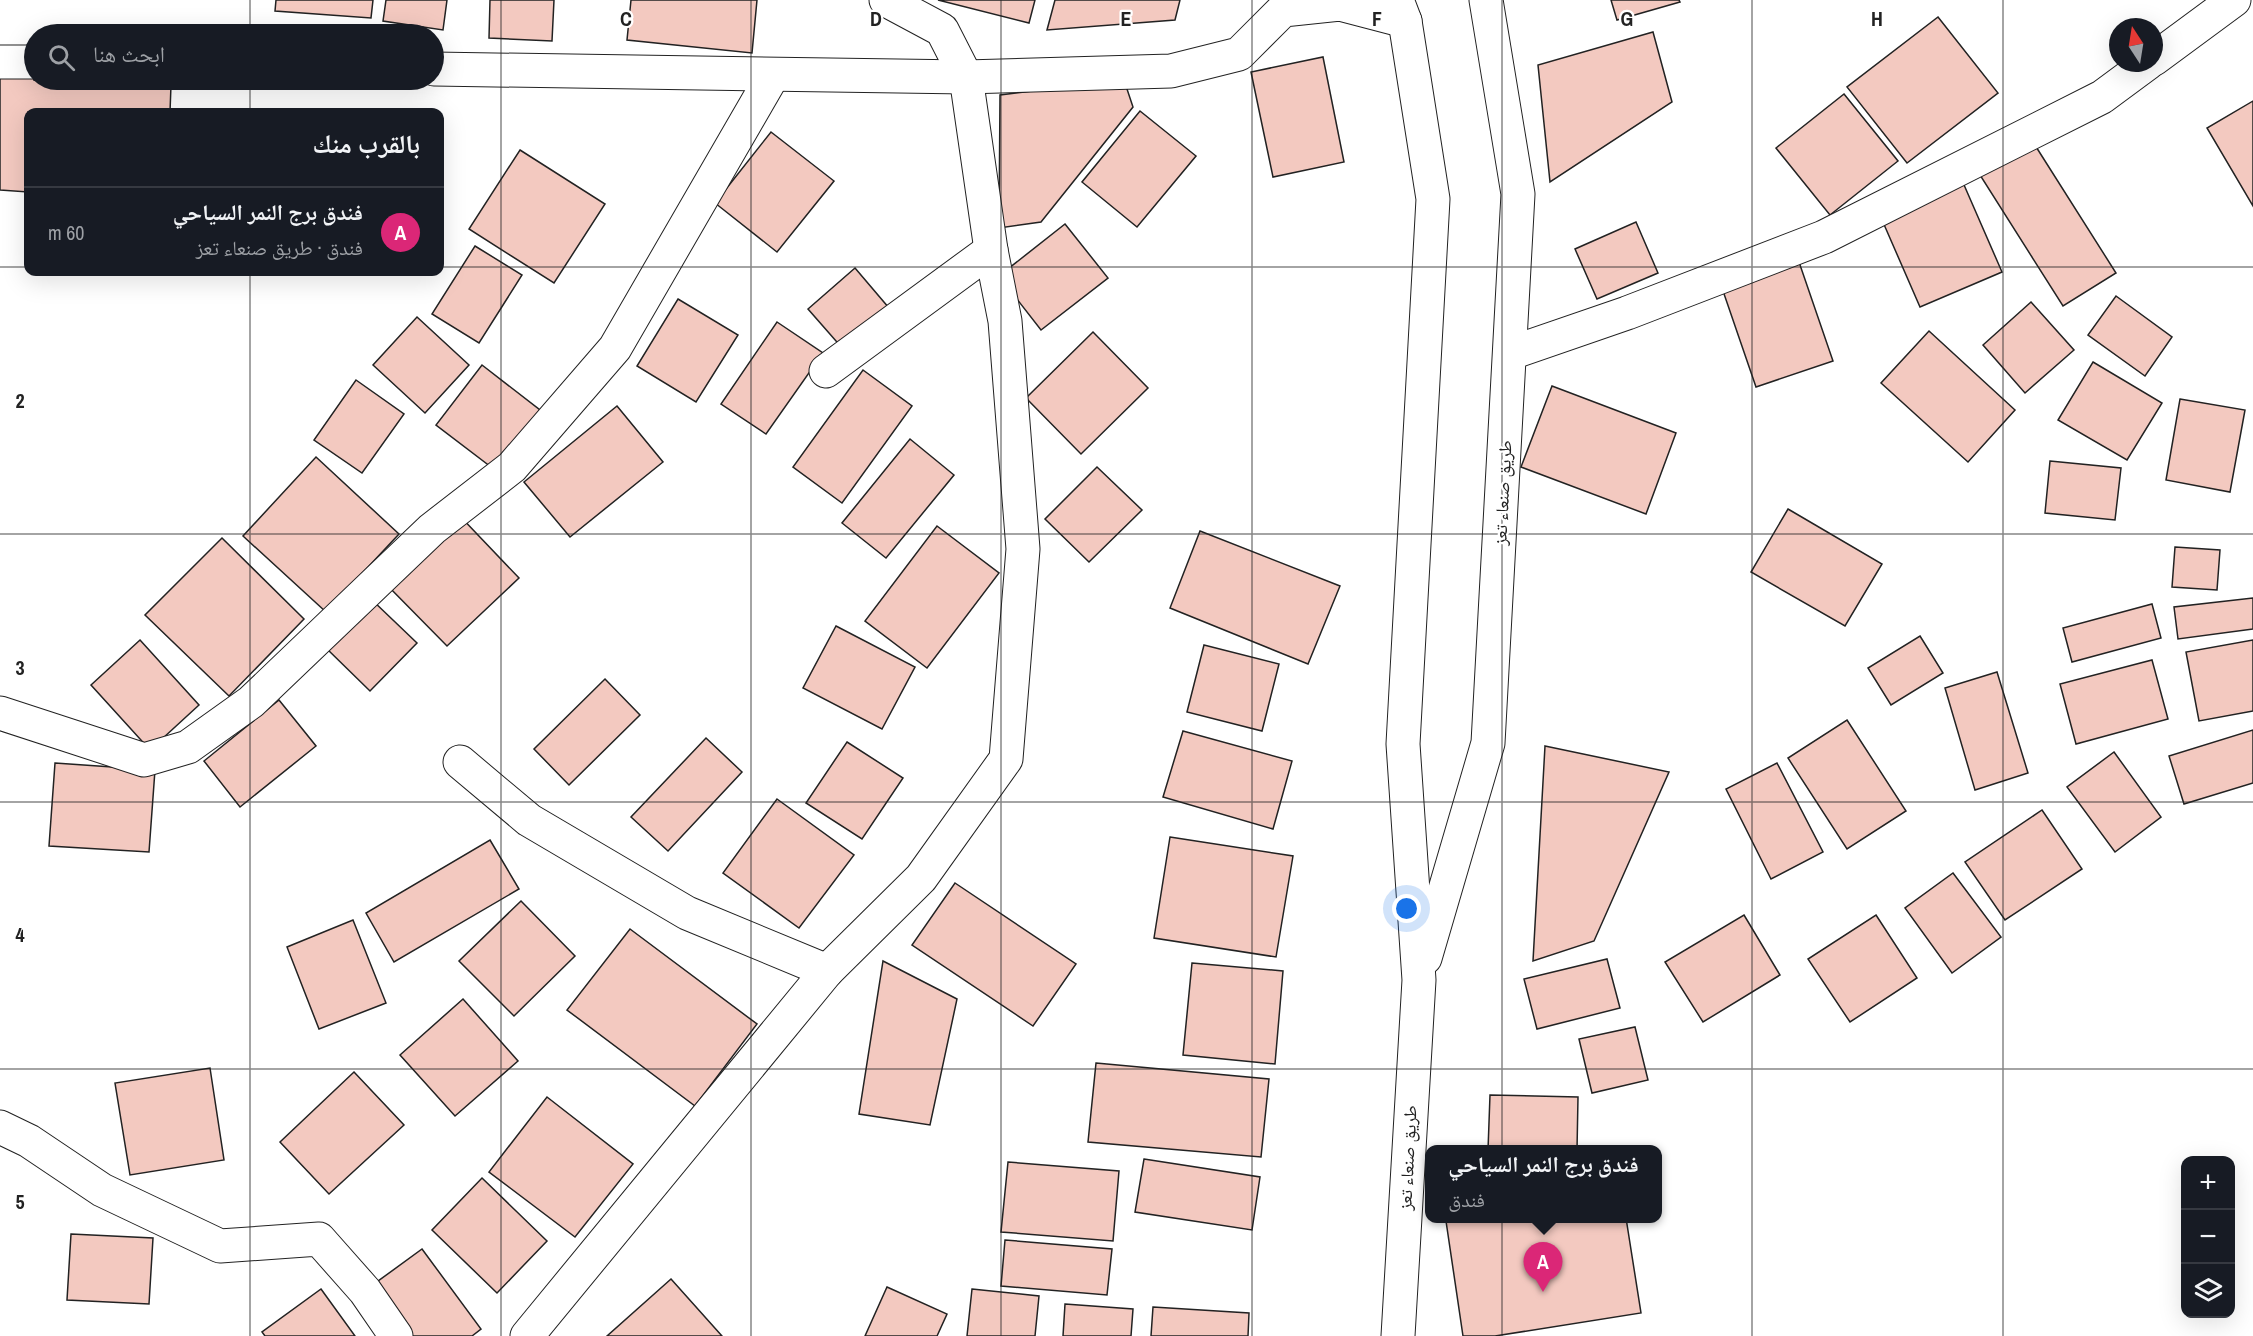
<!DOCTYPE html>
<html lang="ar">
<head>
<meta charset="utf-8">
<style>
  body { margin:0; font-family:"Archivo Narrow","Noto Naskh Arabic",sans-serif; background:#20242c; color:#f1f3f6; direction:rtl }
  .controls { position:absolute; right:18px; bottom:18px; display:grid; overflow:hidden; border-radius:12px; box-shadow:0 6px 24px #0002 }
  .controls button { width:54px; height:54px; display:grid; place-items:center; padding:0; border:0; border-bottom:2px solid #363941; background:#171b24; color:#f1f3f6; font:30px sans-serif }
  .compass { position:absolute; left:2109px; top:18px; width:54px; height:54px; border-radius:50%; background:#171b24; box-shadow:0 6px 24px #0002; rotate:348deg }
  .you { position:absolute; left:1407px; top:909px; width:21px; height:21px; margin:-15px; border:4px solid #fff; border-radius:50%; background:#1a73e8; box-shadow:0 0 0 9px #1a73e833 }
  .badge { display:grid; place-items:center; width:39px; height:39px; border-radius:50%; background:#db2777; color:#fff; font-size:20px; font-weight:700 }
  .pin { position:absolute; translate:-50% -50px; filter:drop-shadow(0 2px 3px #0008) }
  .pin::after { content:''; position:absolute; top:32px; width:21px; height:18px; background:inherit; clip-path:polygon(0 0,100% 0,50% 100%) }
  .popup { position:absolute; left:1425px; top:1145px; width:237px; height:78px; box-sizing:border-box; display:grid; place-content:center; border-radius:12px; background:#171b24; filter:drop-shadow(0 2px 4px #0005); font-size:20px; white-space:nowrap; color:#9ea1a6 }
  .popup b { font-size:22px; color:#f1f3f6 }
  .popup::after { content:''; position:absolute; left:50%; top:100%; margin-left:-12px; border:12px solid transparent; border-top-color:#171b24 }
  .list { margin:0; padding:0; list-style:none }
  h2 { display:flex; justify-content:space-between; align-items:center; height:78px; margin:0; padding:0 24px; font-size:26px }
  h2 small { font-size:20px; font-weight:400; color:#9ea1a6 }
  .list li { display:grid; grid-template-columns:39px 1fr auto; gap:18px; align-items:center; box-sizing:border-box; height:90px; padding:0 24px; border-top:2px solid #363941 }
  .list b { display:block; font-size:22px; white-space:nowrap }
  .list p { margin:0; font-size:20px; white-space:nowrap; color:#9ea1a6 }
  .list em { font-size:20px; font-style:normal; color:#9ea1a6 }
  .icon { flex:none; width:33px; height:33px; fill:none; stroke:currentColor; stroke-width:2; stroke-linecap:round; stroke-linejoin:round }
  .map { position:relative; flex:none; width:2253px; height:1336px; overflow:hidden; direction:ltr }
  .search { position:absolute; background:#171b24; box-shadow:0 6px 24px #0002; left:24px; top:24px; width:420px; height:66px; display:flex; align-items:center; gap:15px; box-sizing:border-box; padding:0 21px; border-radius:33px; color:#9ea1a6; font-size:22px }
  .panel { position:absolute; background:#171b24; box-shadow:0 6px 24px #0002; left:24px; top:108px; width:420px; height:168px; border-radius:12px; direction:rtl }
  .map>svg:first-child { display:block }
</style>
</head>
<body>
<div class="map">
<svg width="2253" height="1336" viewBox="0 0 2253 1336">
  <rect width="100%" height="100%" fill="#fff"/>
  <g fill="#f3c9c0" stroke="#222" stroke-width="1.5">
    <polygon points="276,0 373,0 371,18 275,11"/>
    <polygon points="386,0 447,0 443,30 383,21"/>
    <polygon points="490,0 554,0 552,41 489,38"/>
    <polygon points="631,0 757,0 752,53 627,40"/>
    <polygon points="938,0 1035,0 1029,23"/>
    <polygon points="1055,0 1180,0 1175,20 1047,30"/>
    <polygon points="1611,0 1679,0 1680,2 1617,20"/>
    <polygon points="1938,17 1998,93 1907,163 1847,87"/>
    <polygon points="1653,32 1672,102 1550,182 1538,65"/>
    <polygon points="1323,57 1344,162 1273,177 1251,72"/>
    <polygon points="0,74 34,76 34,80 90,80 171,85 170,112 28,112 28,192 0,190"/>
    <polygon points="1124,80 1133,107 1041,222 999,228 1000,95"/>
    <polygon points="1844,94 1898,161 1830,215 1776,148"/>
    <polygon points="2253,101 2253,206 2207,128"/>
    <polygon points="1140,111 1196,156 1137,227 1082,182"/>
    <polygon points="771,132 834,181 777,252 715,203"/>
    <polygon points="2033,142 2116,273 2063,306 1980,175"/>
    <polygon points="520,150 605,204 554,283 469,229"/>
    <polygon points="1961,178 2002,272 1920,307 1879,213"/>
    <polygon points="1636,222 1658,273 1597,299 1575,249"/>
    <polygon points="1065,224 1108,278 1041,330 999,276"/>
    <polygon points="475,246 522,275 479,343 432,314"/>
    <polygon points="1799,262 1833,361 1756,387 1722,288"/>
    <polygon points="855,268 889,308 843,349 808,309"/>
    <polygon points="2116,296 2172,337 2145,376 2088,335"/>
    <polygon points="678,299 738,335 696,402 637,366"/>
    <polygon points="2031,302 2074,350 2025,393 1983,345"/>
    <polygon points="417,317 469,365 425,413 373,365"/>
    <polygon points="777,322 823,353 766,434 721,404"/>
    <polygon points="1929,331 2015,410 1968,462 1881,383"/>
    <polygon points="1093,332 1148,388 1081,454 1026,398"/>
    <polygon points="2093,362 2162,403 2127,460 2058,420"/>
    <polygon points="482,365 540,410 495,470 436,425"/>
    <polygon points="863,370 912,406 842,503 793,467"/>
    <polygon points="356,380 404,414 362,473 314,440"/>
    <polygon points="1552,386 1676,433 1646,514 1521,467"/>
    <polygon points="2180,399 2245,410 2230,492 2166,480"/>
    <polygon points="617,406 663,462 570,537 524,482"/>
    <polygon points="910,439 954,475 886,558 842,523"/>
    <polygon points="316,457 399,534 326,612 243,536"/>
    <polygon points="2050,461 2121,468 2115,520 2045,513"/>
    <polygon points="1097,467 1142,510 1089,562 1045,519"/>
    <polygon points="1788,509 1882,564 1845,626 1751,572"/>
    <polygon points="457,513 519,578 447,646 385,583"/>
    <polygon points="937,526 999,573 927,668 865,621"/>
    <polygon points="1200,531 1340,586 1308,664 1170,608"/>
    <polygon points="222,538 304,619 229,696 145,615"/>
    <polygon points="2175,547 2220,550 2217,590 2172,587"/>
    <polygon points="2253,598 2253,629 2178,639 2174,607"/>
    <polygon points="371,599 417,643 370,691 325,647"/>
    <polygon points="2152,604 2161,638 2072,662 2063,628"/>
    <polygon points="836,626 915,667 882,729 803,688"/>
    <polygon points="1920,636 1943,673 1891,705 1868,668"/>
    <polygon points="140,640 199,705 150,750 91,685"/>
    <polygon points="2253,640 2253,711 2199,721 2186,652"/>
    <polygon points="1204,645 1279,664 1262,731 1187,712"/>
    <polygon points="2152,660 2168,719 2076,744 2060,684"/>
    <polygon points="1997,672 2028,773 1975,790 1945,688"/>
    <polygon points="605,679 640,715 569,785 534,749"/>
    <polygon points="279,700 316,746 240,807 204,761"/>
    <polygon points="1847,720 1906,811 1847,849 1788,758"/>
    <polygon points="2253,730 2253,783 2184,804 2169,756"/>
    <polygon points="1183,731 1292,761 1273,829 1163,797"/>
    <polygon points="706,738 742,772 668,851 631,817"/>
    <polygon points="847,742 903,778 862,839 806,803"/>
    <polygon points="1545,746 1669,772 1594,941 1533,961"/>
    <polygon points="2114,752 2161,817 2115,852 2067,787"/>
    <polygon points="55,763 155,770 149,852 49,846"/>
    <polygon points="1777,763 1823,852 1771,879 1726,789"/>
    <polygon points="777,799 854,855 799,928 723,873"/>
    <polygon points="2042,810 2082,869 2005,920 1965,862"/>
    <polygon points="1170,837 1293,856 1276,957 1154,938"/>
    <polygon points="490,840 519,889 394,962 366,913"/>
    <polygon points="1953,873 2001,937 1952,973 1905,908"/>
    <polygon points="955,883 1076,964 1033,1026 912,945"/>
    <polygon points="521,901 575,956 514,1016 459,961"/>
    <polygon points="1744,915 1780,975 1703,1022 1665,962"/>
    <polygon points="1876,915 1917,978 1850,1022 1808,959"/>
    <polygon points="353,920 386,1003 319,1029 287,947"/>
    <polygon points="630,929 757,1024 695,1106 567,1010"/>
    <polygon points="1607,959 1620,1008 1537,1029 1524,979"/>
    <polygon points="883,961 957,999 930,1125 859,1114"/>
    <polygon points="1192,963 1283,971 1275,1064 1183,1055"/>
    <polygon points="463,999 518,1061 455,1116 400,1055"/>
    <polygon points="1635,1027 1648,1080 1592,1093 1579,1039"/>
    <polygon points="1096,1063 1269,1079 1261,1157 1088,1142"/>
    <polygon points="210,1068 224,1160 130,1175 115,1083"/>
    <polygon points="354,1072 404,1125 329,1194 280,1142"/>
    <polygon points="1490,1095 1578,1097 1577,1150 1488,1150"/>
    <polygon points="547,1097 633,1164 575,1237 489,1172"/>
    <polygon points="1144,1159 1260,1177 1252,1230 1135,1212"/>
    <polygon points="1008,1162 1119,1171 1113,1241 1001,1232"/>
    <polygon points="482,1178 547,1241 497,1293 432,1230"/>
    <polygon points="1458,1218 1626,1218 1641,1313 1495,1336 1463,1336 1446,1221"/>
    <polygon points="71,1234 153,1238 149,1304 67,1300"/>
    <polygon points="1005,1240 1112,1249 1107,1295 1001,1286"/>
    <polygon points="422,1249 481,1329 472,1336 411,1336 374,1284"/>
    <polygon points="671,1279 722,1336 607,1336"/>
    <polygon points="887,1287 947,1314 937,1336 865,1336"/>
    <polygon points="321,1289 355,1336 265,1336 262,1332"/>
    <polygon points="972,1289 1039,1296 1035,1336 967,1336"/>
    <polygon points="1065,1304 1133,1309 1131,1336 1063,1336"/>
    <polygon points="1153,1307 1249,1313 1248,1336 1151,1336"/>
  </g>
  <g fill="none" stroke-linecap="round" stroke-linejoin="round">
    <g stroke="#222" stroke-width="35">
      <g id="minor">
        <polyline points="2154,59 2234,0"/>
        <polyline points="0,62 34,62"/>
        <polyline points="434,69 966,77 1171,71 1239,54 1283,10 1340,4 1405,21"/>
        <polyline points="1511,353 1627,313 1824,237 2102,97 2148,63"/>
        <polyline points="826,371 991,250"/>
        <polyline points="0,713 144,760 188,747 251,702 432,529 512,467 615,348 773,75"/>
        <polyline points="460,762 529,820 687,913 827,971"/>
        <polyline points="0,1127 29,1141 102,1190 220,1246 319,1239 365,1291 396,1336"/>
        <polyline points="527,1336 827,971 921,878 1006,759 1023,549 1005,321 991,250 966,77 942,30 886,0"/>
      </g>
    </g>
    <g stroke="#222" stroke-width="35">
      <g id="trunk">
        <polyline points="1397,0 1405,21 1433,199 1403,744 1419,980 1398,1336"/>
        <polyline points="1425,958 1488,743 1518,194 1486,0"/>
      </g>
    </g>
    <use href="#minor" stroke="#fff" stroke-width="33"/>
    <use href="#trunk" stroke="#fff" stroke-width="33"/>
  </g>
  <path fill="none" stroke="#222" stroke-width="1.5" stroke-opacity="0.55" d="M250 0V34M501 0V1336M751 0V1336M1001 0V1336M1252 0V1336M1502 0V1336M1752 0V1336M2003 0V1336M250 80V112M0 267H28M440 267H2253M250 272V1336M0 534H2253M0 802H2253M0 1069H2253"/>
  <g text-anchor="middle" stroke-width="4.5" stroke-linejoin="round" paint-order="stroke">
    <g font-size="18" fill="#222" stroke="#fff">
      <text transform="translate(1503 493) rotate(-87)" y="6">طريق صنعاء تعز</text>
      <text transform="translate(1408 1158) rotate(-87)" y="6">طريق صنعاء تعز</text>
    </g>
  </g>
  <g font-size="20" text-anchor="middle" font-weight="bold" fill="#222" stroke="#fff" stroke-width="4.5" stroke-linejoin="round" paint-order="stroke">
    <text x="626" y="26">C</text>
    <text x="876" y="26">D</text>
    <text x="1126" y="26">E</text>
    <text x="1377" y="26">F</text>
    <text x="1627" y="26">G</text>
    <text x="1877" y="26">H</text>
    <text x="20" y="408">2</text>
    <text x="20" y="675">3</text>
    <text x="20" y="942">4</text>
    <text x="20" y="1209">5</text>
  </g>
</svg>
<div class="controls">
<button>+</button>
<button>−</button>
<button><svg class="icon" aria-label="layers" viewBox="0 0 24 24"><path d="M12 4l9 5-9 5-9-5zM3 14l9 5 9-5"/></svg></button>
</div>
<svg class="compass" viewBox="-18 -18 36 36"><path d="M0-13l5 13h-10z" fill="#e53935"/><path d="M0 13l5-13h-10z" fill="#9ea1a6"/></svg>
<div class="you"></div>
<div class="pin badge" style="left:1543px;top:1292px">A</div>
<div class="popup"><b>فندق برج النمر السياحي</b>فندق</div>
<div class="search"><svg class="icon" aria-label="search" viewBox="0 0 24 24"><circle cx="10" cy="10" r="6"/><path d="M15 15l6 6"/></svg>ابحث هنا</div>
<section class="panel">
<h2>بالقرب منك<small></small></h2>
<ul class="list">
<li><span class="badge">A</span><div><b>فندق برج النمر السياحي</b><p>فندق · طريق صنعاء تعز</p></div><em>60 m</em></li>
</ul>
</section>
</div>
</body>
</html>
